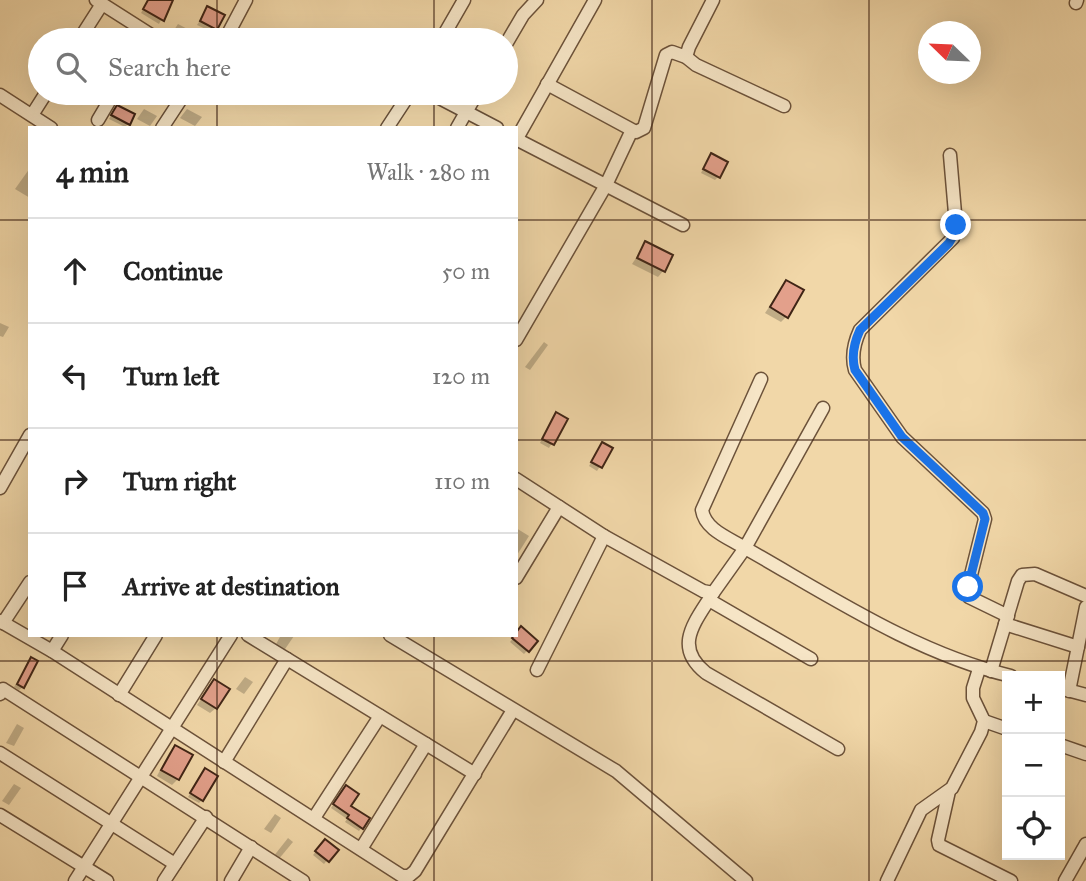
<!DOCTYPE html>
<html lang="en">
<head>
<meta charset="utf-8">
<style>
  body { margin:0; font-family:"IM FELL Great Primer",serif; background:#f6f6f6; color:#222 }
  .controls { position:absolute; right:21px; bottom:21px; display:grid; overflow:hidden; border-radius:0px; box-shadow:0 7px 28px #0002 }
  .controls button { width:63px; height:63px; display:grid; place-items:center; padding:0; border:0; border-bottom:2px solid #e0e0e0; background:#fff; color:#222; font:35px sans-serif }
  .compass { position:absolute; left:918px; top:21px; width:63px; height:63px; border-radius:50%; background:#fff; box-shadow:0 7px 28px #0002; rotate:293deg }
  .stop { position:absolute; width:21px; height:21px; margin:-16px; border:5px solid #1a73e8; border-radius:50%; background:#fff }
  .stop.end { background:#1a73e8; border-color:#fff; box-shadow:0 2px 7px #0008 }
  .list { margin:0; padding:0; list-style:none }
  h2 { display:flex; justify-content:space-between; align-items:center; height:91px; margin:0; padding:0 28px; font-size:30px }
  h2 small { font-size:23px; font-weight:400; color:#767676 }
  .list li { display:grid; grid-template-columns:46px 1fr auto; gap:21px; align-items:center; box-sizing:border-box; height:105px; padding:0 28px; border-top:2px solid #e0e0e0 }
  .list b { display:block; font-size:26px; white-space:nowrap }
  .list em { font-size:23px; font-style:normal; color:#767676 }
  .icon { flex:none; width:38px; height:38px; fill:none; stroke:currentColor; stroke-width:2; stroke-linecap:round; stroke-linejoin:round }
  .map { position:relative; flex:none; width:1086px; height:881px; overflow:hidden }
  .search { position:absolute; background:#fff; box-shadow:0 7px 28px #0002; left:28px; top:28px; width:490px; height:77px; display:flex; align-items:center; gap:18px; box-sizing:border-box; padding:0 24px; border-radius:38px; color:#767676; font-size:26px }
  .panel { position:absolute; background:#fff; box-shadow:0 7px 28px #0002; left:28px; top:126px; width:490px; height:511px; border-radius:0px }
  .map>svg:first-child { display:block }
</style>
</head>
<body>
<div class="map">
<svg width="1086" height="881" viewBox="0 0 1086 881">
  <rect width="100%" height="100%" fill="#f1d7a8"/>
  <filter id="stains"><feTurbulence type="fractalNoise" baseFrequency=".00286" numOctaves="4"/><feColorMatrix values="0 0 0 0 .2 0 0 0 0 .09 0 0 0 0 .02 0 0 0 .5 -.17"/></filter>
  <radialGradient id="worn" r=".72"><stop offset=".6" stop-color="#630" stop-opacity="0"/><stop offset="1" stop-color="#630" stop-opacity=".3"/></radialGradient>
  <g fill="#0003">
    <polygon points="148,0 171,0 159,24 141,13"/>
    <polygon points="208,8 215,29 212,32 197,25"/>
    <polygon points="178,24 193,32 188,40 177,40 170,36"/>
    <polygon points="275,93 294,93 286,103 275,97 276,94"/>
    <polygon points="144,109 157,116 150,126 137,119"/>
    <polygon points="187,109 202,117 195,126 180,118"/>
    <polygon points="114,110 128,124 125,127 109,119"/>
    <polygon points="708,159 718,177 715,180 701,173"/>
    <polygon points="30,168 30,198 15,189"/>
    <polygon points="646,243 663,271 658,277 632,264"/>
    <polygon points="786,282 786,317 781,322 765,313"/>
    <polygon points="0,323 9,327 3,337 0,336"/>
    <polygon points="544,342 548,345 530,370 525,367"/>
    <polygon points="553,418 566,419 549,448 540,443"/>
    <polygon points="602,444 611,449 597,471 589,466"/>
    <polygon points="516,528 529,536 517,555 516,554"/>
    <polygon points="281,635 294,636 283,652 275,646"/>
    <polygon points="516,635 536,641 524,654 510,642"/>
    <polygon points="31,659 23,687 19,690 14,687"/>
    <polygon points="245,677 253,682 244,694 236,689"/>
    <polygon points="214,681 216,708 210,713 197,705"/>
    <polygon points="17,724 24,728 14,746 6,743"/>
    <polygon points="175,747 178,779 172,785 157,776 169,753"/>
    <polygon points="202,774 202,800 199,803 188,797"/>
    <polygon points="14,784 21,788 9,805 2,801"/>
    <polygon points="343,790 348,806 362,827 359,831 345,822 347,819 331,808"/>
    <polygon points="275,814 281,818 271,833 264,829"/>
    <polygon points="288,838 293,842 278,860 273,857"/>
    <polygon points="325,841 336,850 324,864 313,855"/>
  </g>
  <g fill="#e3a08b" stroke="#402516" stroke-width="2">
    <polygon points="148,0 173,0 164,21 143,9"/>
    <polygon points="207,6 225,15 217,30 200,21"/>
    <polygon points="117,105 135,114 130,125 111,115"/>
    <polygon points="711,153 728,162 720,178 703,169"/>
    <polygon points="645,241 673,255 665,272 637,258"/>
    <polygon points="786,280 804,290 788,318 770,307"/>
    <polygon points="556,412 568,419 554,445 542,439"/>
    <polygon points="602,442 613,448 602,468 591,462"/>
    <polygon points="521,626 538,641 529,652 512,638"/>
    <polygon points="31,657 38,661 24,688 17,684"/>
    <polygon points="214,679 230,689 217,709 201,699"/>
    <polygon points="175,745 193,755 179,780 161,770"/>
    <polygon points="205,768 218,776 203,801 190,793"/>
    <polygon points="346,785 359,794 351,806 370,818 363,829 347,818 349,815 333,804"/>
    <polygon points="325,839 339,850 329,862 315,851"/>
  </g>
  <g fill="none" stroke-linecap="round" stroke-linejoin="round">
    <g stroke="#6c523a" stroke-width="15">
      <g id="minor">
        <polyline points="96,0 159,40"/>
        <polyline points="1076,3 1077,0"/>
        <polyline points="228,34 246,0"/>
        <polyline points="79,40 102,4"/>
        <path d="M219 40C226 31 233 35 241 40"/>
        <polyline points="441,40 464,0"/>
        <polyline points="506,44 523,15 537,0"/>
        <polyline points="686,57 689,47 713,0"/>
        <polyline points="547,84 636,132 644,128 666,55 672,52 686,57 696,65 784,106"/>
        <polyline points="328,93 342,97 346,93"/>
        <polyline points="430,93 497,128"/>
        <polyline points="0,95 51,128"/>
        <polyline points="32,115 46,93"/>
        <polyline points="98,120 114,93"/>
        <polyline points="162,128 185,93"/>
        <polyline points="387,128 410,93"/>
        <polyline points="457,128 477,93"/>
        <polyline points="516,139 683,225"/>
        <polyline points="516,140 595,0"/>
        <path d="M950 155 956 225 953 238 860 330C854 343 851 356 855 370L902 437 983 513 985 519 968 587 969 597 1008 616"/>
        <polyline points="516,340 606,185 631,132"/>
        <path d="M761 379 702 510C705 530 729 538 745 548L823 408"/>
        <path d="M516 479 604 536 703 591 713 593 745 548C830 596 915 653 1011 676"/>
        <polyline points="0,488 30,435"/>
        <polyline points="516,578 559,507"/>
        <path d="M713 593C696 621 672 646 706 673L838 749"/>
        <polyline points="709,600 811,659"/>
        <polyline points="0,621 52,651 402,876 409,876 415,871 513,710"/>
        <polyline points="3,623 30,582"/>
        <polyline points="1005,624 1078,647"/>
        <polyline points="248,635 475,774"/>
        <polyline points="390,635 616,771 746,881"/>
        <polyline points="52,651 62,635"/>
        <polyline points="537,670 604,536"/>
        <polyline points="991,671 1018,581 1022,575 1035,574 1086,596"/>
        <polyline points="1060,688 1086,695"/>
        <polyline points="1069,691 1086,607"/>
        <polyline points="0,694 3,689 303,881"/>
        <polyline points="119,695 156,635"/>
        <polyline points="984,721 1007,729"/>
        <polyline points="1060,745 1086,754"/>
        <polyline points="0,753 175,864"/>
        <polyline points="224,762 287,659"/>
        <polyline points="949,791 938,840 939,845 1011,881"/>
        <polyline points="0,815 107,881"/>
        <polyline points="314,818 380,716"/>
        <polyline points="361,849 426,744"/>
        <polyline points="75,881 231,635"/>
        <polyline points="164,881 206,817"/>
        <polyline points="231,881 251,847"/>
        <polyline points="887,881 921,810 952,788 981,732 984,721 973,698 973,688 979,669"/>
        <polyline points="1065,881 1086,844"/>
      </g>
    </g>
    <use href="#minor" stroke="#f6e5c6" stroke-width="12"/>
  </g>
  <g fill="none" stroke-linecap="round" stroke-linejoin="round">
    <path stroke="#1a73e8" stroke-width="9" d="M956 225 955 233 949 243 860 330C854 343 851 356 855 370L902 437 983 513 985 519 968 587"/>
  </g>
  <path fill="none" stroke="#402516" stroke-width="2" stroke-opacity="0.55" d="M217 0V40M434 0V40M652 0V881M869 0V881M217 93V128M434 93V128M0 220H30M516 220H1086M0 440H30M516 440H1086M217 635V881M434 635V881M0 661H1086"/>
  <rect width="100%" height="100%" filter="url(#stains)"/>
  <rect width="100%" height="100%" fill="url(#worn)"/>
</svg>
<div class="controls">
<button>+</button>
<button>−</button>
<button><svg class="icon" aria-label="locate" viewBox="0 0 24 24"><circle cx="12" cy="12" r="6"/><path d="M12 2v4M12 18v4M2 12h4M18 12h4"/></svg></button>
</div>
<svg class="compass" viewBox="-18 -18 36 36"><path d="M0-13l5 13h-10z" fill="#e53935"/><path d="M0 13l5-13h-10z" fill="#767676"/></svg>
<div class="stop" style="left:968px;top:587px"></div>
<div class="stop end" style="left:956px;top:225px"></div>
<div class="search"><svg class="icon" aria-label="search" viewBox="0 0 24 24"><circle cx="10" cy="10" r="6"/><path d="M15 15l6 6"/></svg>Search here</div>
<section class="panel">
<h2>4 min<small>Walk · 280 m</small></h2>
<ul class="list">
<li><svg class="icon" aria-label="ahead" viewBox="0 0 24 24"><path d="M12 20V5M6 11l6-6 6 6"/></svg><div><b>Continue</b></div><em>50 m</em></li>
<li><svg class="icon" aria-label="left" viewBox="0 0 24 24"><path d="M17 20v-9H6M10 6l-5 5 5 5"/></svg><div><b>Turn left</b></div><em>120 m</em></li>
<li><svg class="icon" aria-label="right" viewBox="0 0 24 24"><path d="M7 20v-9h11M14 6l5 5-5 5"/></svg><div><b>Turn right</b></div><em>110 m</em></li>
<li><svg class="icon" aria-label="arrive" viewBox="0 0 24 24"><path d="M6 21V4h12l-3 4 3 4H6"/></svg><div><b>Arrive at destination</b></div></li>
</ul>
</section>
</div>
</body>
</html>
